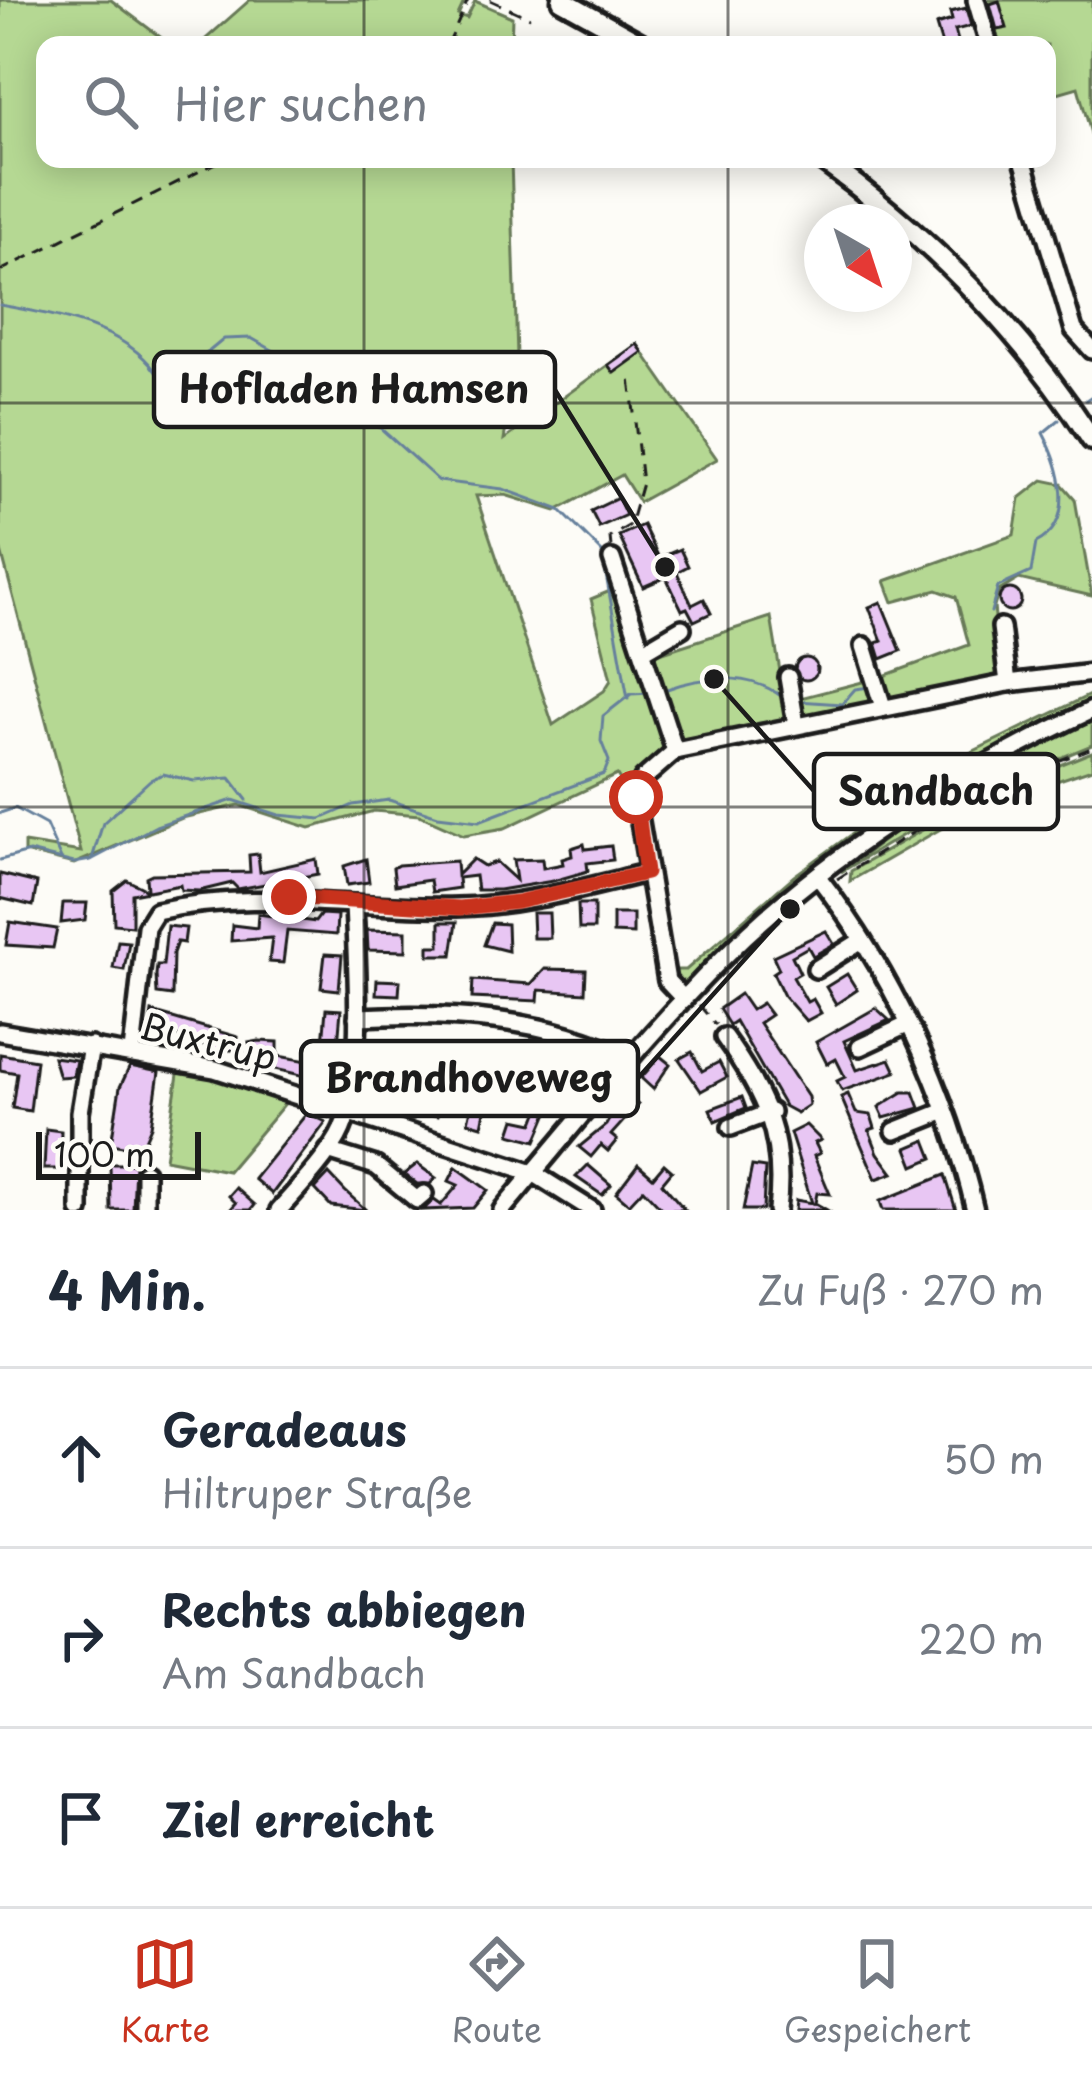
<!DOCTYPE html>
<html lang="de">
<head>
<meta charset="utf-8">
<style>
  body { margin:0; font-family:"Playpen Sans",sans-serif; background:#f6f6f7; color:#1f2937 }
  .compass { position:absolute; left:804px; top:204px; width:108px; height:108px; border-radius:50%; background:#fff; box-shadow:0 6px 30px #0003; rotate:141deg }
  .scale { position:absolute; left:36px; bottom:30px; width:165px; box-sizing:border-box; padding-left:12px; border:6px solid #1c1c1c; border-top:0; font-size:33px; line-height:42px; white-space:nowrap; color:#1c1c1c; -webkit-text-stroke:9px #fdfcf7; paint-order:stroke }
  .stop { position:absolute; width:36px; height:36px; margin:-27px; border:9px solid #c8321e; border-radius:50%; background:#fff }
  .stop.end { background:#c8321e; border-color:#fff; box-shadow:0 3px 12px #0008 }
  .list { margin:0; padding:0; list-style:none }
  h2 { display:flex; justify-content:space-between; align-items:center; height:156px; margin:0; padding:0 48px; font-size:51px }
  h2 small { font-size:39px; font-weight:400; color:#747a83 }
  .list li { display:grid; grid-template-columns:78px 1fr auto; gap:36px; align-items:center; box-sizing:border-box; height:180px; padding:0 48px; border-top:3px solid #e0e1e3 }
  .list b { display:block; font-size:45px; white-space:nowrap }
  .list p { margin:0; font-size:39px; white-space:nowrap; color:#747a83 }
  .list em { font-size:39px; font-style:normal; color:#747a83 }
  .icon { flex:none; width:66px; height:66px; fill:none; stroke:currentColor; stroke-width:2; stroke-linecap:round; stroke-linejoin:round }
  .map { position:relative; flex:none; width:1092px; height:1210px; overflow:hidden }
  .search { position:absolute; background:#fff; box-shadow:0 6px 30px #0003; left:36px; right:36px; top:36px; height:132px; display:flex; align-items:center; gap:30px; box-sizing:border-box; padding:0 42px; border-radius:24px; color:#747a83; font-size:45px }
  .sheet { height:696px; background:#fff }
  nav { display:flex; justify-content:space-around; align-items:center; box-sizing:border-box; height:168px; border-top:3px solid #e0e1e3; background:#fff; font-size:33px; color:#747a83 }
  nav a { display:grid; justify-items:center; gap:6px }
  nav .on { color:#c8321e }
  .map>svg:first-child { display:block }
</style>
</head>
<body>
<div class="map">
<svg width="1092" height="1210" viewBox="0 0 1092 1210">
  <rect width="100%" height="100%" fill="#fdfcf7"/>
  <filter id="ink" filterUnits="userSpaceOnUse"><feTurbulence type="fractalNoise" baseFrequency=".00833" numOctaves="2"/><feDisplacementMap in="SourceGraphic" scale="24" xChannelSelector="R" yChannelSelector="G"/><feConvolveMatrix kernelMatrix="1 2 1 2 8 2 1 2 1" color-interpolation-filters="sRGB"/></filter>
  <g filter="url(#ink)">
    <g fill="#b5d893" stroke="#687a58" stroke-width="3">
      <polygon points="0,0 111,0 171,45 45,45 45,159 511,159 517,357 504,440 637,344 717,459 639,502 622,475 556,511 505,495 476,496 553,725 604,691 611,680 591,599 615,589 651,656 771,617 785,702 878,678 969,645 956,597 937,590 893,602 885,581 1014,535 1020,498 1043,480 1062,484 1075,499 1092,596 1019,579 999,591 994,607 1001,678 681,745 662,684 655,685 669,745 625,788 617,775 505,828 464,835 419,815 374,811 310,828 239,805 182,818 74,864 24,852 24,843 81,852 0,547"/>
      <polygon points="250,0 465,0 458,15 467,18 475,1 512,17 511,45 199,45"/>
      <polygon points="979,0 1092,0 1092,137 1078,87 1047,96 1047,45 993,45"/>
      <polygon points="1092,694 1092,705 993,751 932,788 691,983 670,978 666,945 673,970 686,970 794,876 949,763"/>
      <polygon points="1092,718 1092,745 970,795 841,872 971,776"/>
      <polygon points="1092,752 1092,769 977,808 850,881 851,871 982,796"/>
      <polygon points="179,1068 287,1101 228,1171 165,1159"/>
    </g>
    <g fill="none" stroke-linecap="round" stroke-linejoin="round">
      <g stroke="#66809c" stroke-width="3">
        <path d="M0 305C54 315 123 326 156 372L183 373 224 339 251 338 328 381 439 481 503 489 560 510 602 552 628 699"/>
        <polyline points="1086,400 1092,396"/>
        <path d="M991 612 998 587 1031 572 1036 543C1078 521 1060 465 1043 433L1059 420"/>
        <path d="M667 689C705 675 752 672 785 699"/>
        <polyline points="798,701 842,704 855,689 870,687"/>
        <polyline points="0,813 15,808 46,825 61,859"/>
        <polyline points="92,859 103,823 150,780 163,774 194,781 230,778 247,800"/>
        <polyline points="0,860 29,852 74,863 91,860 156,826 233,800 279,815 321,819 353,805 389,800 438,816 479,821 604,774 609,761 601,741 603,716 631,694 651,693"/>
      </g>
    </g>
    <g fill="#e8c6f3" stroke="#1c1c1c" stroke-width="3">
      <polygon points="999,1 1007,28 997,30 990,4"/>
      <polygon points="966,8 971,26 955,30 959,45 942,45 936,25 952,20 950,12"/>
      <polygon points="637,344 643,352 614,373 608,365"/>
      <polygon points="618,498 626,515 599,527 591,511"/>
      <polygon points="643,525 659,558 680,549 688,566 677,572 692,605 704,599 711,613 694,621 687,608 682,610 666,577 643,587 619,536"/>
      <circle cx="1010" cy="600" r="11"/>
      <polygon points="881,602 901,651 881,659 876,643 882,641 869,607"/>
      <circle cx="806" cy="669" r="11"/>
      <polygon points="584,844 585,849 611,846 613,860 587,863 588,871 553,881 499,890 477,890 475,876 458,878 459,888 432,892 430,880 395,885 393,868 398,865 456,861 457,875 473,859 484,866 496,862 516,880 513,860 542,859 543,868 563,864 562,859 572,856 571,848"/>
      <polygon points="258,854 260,872 316,859 318,874 238,889 232,883 199,891 181,890 180,885 132,894 132,926 114,924 113,891 127,880 147,890 146,877 152,874 250,872 249,855"/>
      <polygon points="366,859 369,882 347,885 344,866"/>
      <polygon points="0,874 37,883 33,906 0,898"/>
      <polygon points="63,903 87,903 85,920 61,923"/>
      <polygon points="578,904 594,904 594,929 579,929"/>
      <polygon points="532,913 549,913 550,938 533,938"/>
      <polygon points="258,914 315,922 321,914 337,915 336,935 287,931 283,963 269,962 272,938 231,941 232,925 257,928"/>
      <polygon points="613,914 633,914 633,934 613,933"/>
      <polygon points="10,922 57,929 53,948 6,945"/>
      <polygon points="440,922 457,922 452,955 429,955 429,946 440,946"/>
      <polygon points="492,923 507,924 508,951 484,945"/>
      <polygon points="167,926 186,928 184,943 177,942 173,953 172,996 157,994 156,975 157,965 163,965"/>
      <polygon points="367,930 406,931 406,951 368,950"/>
      <polygon points="826,931 834,944 813,956 808,947 792,956 800,973 793,977 807,1002 813,999 821,1013 806,1021 784,996 773,973 779,969 773,956"/>
      <polygon points="118,941 129,942 124,970 113,968"/>
      <polygon points="325,954 342,955 339,990 321,988"/>
      <polygon points="545,969 586,970 585,993 539,990 538,1001 472,998 473,980 531,984"/>
      <polygon points="847,974 857,990 836,1004 826,987"/>
      <polygon points="377,980 400,981 399,995 376,994"/>
      <polygon points="740,994 751,1010 762,1003 771,1015 759,1023 808,1097 809,1105 797,1113 784,1106 735,1021 729,1025 719,1009"/>
      <polygon points="876,1008 889,1020 844,1041 857,1070 890,1059 896,1072 842,1091 837,1081 845,1077 836,1059 827,1064 816,1042"/>
      <polygon points="326,1009 341,1010 338,1044 323,1043"/>
      <polygon points="152,1012 238,1037 237,1050 208,1050 209,1046 178,1041 178,1036 149,1032"/>
      <polygon points="371,1039 436,1050 433,1063 415,1060 407,1092 442,1099 437,1116 367,1097 370,1076 393,1080 398,1060 368,1054"/>
      <polygon points="259,1041 278,1042 278,1056 337,1066 335,1083 275,1069 276,1057 247,1058 248,1043"/>
      <polygon points="692,1052 702,1071 719,1062 727,1077 701,1091 679,1059"/>
      <polygon points="0,1054 36,1060 30,1111 12,1108 17,1073 0,1070"/>
      <polygon points="660,1056 670,1064 653,1089 641,1078"/>
      <polygon points="53,1057 76,1060 73,1076 59,1077"/>
      <polygon points="130,1066 159,1072 151,1126 141,1149 111,1144 120,1087"/>
      <polygon points="459,1087 487,1101 482,1126 468,1122 472,1104 456,1097"/>
      <polygon points="903,1092 914,1092 920,1108 884,1118 879,1107"/>
      <polygon points="624,1093 638,1105 611,1135 617,1140 608,1151 601,1145 591,1157 579,1147 606,1125"/>
      <polygon points="848,1094 856,1113 871,1115 875,1128 869,1130 878,1153 893,1173 876,1179 841,1097"/>
      <polygon points="742,1097 746,1108 715,1121 710,1109"/>
      <polygon points="541,1105 550,1108 536,1141 510,1134 515,1119 534,1123"/>
      <polygon points="307,1113 326,1122 272,1194 254,1179"/>
      <polygon points="806,1125 821,1140 815,1143 820,1153 814,1156 830,1194 817,1193 815,1203 827,1210 795,1210 796,1200 812,1203 790,1133"/>
      <polygon points="46,1129 61,1131 60,1169 44,1169"/>
      <polygon points="926,1140 933,1158 914,1166 907,1148"/>
      <polygon points="110,1164 135,1164 133,1210 111,1210"/>
      <polygon points="417,1164 436,1178 430,1184 417,1184 404,1174"/>
      <polygon points="638,1164 653,1177 664,1164 672,1171 662,1183 685,1210 663,1210 643,1189 629,1204 616,1193"/>
      <polygon points="588,1165 611,1185 602,1195 576,1177"/>
      <polygon points="752,1166 765,1168 763,1210 743,1210"/>
      <polygon points="456,1167 488,1190 473,1208 423,1210 434,1200 441,1205 458,1185 449,1181"/>
      <polygon points="329,1174 345,1191 366,1210 331,1206 315,1189"/>
      <polygon points="945,1175 956,1210 883,1210 880,1201"/>
      <polygon points="236,1188 255,1205 251,1210 230,1210 236,1203 229,1196"/>
    </g>
    <g fill="none" stroke-linecap="round" stroke-linejoin="round">
      <g stroke="#1c1c1c" stroke-width="24">
        <g id="minor">
          <polyline points="976,0 989,45"/>
          <polyline points="1023,159 1074,330 1092,350"/>
          <polyline points="612,559 675,751 1008,683 1092,673"/>
          <polyline points="1001,627 1008,683"/>
          <polyline points="864,646 883,707"/>
          <polyline points="643,651 682,628"/>
          <polyline points="788,677 796,725"/>
          <polyline points="675,751 643,779 636,798 667,981 684,999"/>
          <path d="M819 878C893 973 948 1094 975 1210"/>
          <polyline points="816,969 862,940"/>
          <path d="M357 1017C451 1012 545 1017 630 1059"/>
          <polyline points="0,1032 215,1069 533,1173 592,1210"/>
          <path d="M724 1037C765 1094 786 1138 777 1210"/>
          <polyline points="860,1047 907,1025"/>
          <path d="M132 1052 146 927 156 911C257 888 355 910 457 907 521 906 584 888 646 873"/>
          <polyline points="731,1127 771,1112"/>
          <polyline points="895,1131 945,1111"/>
          <polyline points="328,1151 376,1166 417,1200 424,1194"/>
          <polyline points="80,1210 80,1112 91,1046"/>
          <polyline points="145,1210 145,1172"/>
          <path d="M279 1210C299 1187 323 1163 338 1137 367 1086 356 963 354 904"/>
          <path d="M502 1210C573 1126 643 1039 720 961 822 857 961 771 1092 710"/>
        </g>
      </g>
      <g stroke="#1c1c1c" stroke-width="27">
        <g id="major">
          <polyline points="562,0 643,45"/>
          <path d="M821 159C927 235 1021 330 1092 440"/>
        </g>
      </g>
      <g stroke="#1c1c1c" stroke-width="3" stroke-dasharray="12 9" stroke-linecap="butt">
        <polyline points="490,0 530,18"/>
        <polyline points="448,45 468,0"/>
        <polyline points="0,271 224,159"/>
        <polyline points="611,547 610,537 630,525 642,483 630,378"/>
        <polyline points="837,879 984,789 1092,748"/>
        <polyline points="699,1005 716,1025"/>
      </g>
      <use href="#minor" stroke="#fdfcf7" stroke-width="15"/>
      <use href="#major" stroke="#fdfcf7" stroke-width="18"/>
    </g>
  </g>
  <g fill="none" stroke-linecap="round" stroke-linejoin="round" filter="url(#ink)">
    <polyline stroke="#c8321e" stroke-width="15" points="289,897 460,908 517,902 646,873 636,797"/>
  </g>
  <path fill="none" stroke="#1c1c1c" stroke-width="3" stroke-opacity="0.55" d="M364 0V45M728 0V45M364 159V1210M728 159V1210M0 403H1092M0 807H1092"/>
  <g text-anchor="middle" stroke-width="9" stroke-linejoin="round" paint-order="stroke">
    <g font-size="36" fill="#1c1c1c" stroke="#fdfcf7">
      <text transform="translate(208 1042) rotate(14)" y="13">Buxtrup</text>
    </g>
  </g>
  <path fill="none" stroke="#1c1c1c" stroke-width="4.5" d="M665 567L555 390M714 679L814 791M790 909L638 1078"/>
  <g fill="#1c1c1c" stroke="#fdfcf7" stroke-width="4.5">
    <circle cx="665" cy="567" r="12"/>
    <circle cx="714" cy="679" r="12"/>
    <circle cx="790" cy="909" r="12"/>
  </g>
  <g fill="#fdfcf7" stroke="#1c1c1c" stroke-width="4.5">
    <rect x="154" y="352" width="401" height="75" rx="12"/>
    <rect x="814" y="754" width="244" height="75" rx="12"/>
    <rect x="301" y="1041" width="337" height="75" rx="12"/>
  </g>
  <g font-size="39" text-anchor="middle" font-weight="bold" fill="#1c1c1c">
    <text x="354" y="403">Hofladen Hamsen</text>
    <text x="936" y="805">Sandbach</text>
    <text x="469" y="1092">Brandhoveweg</text>
  </g>
</svg>
<svg class="compass" viewBox="-18 -18 36 36"><path d="M0-13l5 13h-10z" fill="#e53935"/><path d="M0 13l5-13h-10z" fill="#747a83"/></svg>
<div class="scale">100 m</div>
<div class="stop" style="left:636px;top:797px"></div>
<div class="stop end" style="left:289px;top:897px"></div>
<div class="search"><svg class="icon" aria-label="search" viewBox="0 0 24 24"><circle cx="10" cy="10" r="6"/><path d="M15 15l6 6"/></svg>Hier suchen</div>
</div>
<section class="sheet">
<h2>4 Min.<small>Zu Fuß · 270 m</small></h2>
<ul class="list">
<li><svg class="icon" aria-label="ahead" viewBox="0 0 24 24"><path d="M12 20V5M6 11l6-6 6 6"/></svg><div><b>Geradeaus</b><p>Hiltruper Straße</p></div><em>50 m</em></li>
<li><svg class="icon" aria-label="right" viewBox="0 0 24 24"><path d="M7 20v-9h11M14 6l5 5-5 5"/></svg><div><b>Rechts abbiegen</b><p>Am Sandbach</p></div><em>220 m</em></li>
<li><svg class="icon" aria-label="arrive" viewBox="0 0 24 24"><path d="M6 21V4h12l-3 4 3 4H6"/></svg><div><b>Ziel erreicht</b></div></li>
</ul>
</section>
<nav>
<a class="on"><svg class="icon" aria-label="map" viewBox="0 0 24 24"><path d="M3 6l6-2 6 2 6-2v14l-6 2-6-2-6 2zM9 4v14M15 6v14"/></svg>Karte</a>
<a><svg class="icon" aria-label="directions" viewBox="0 0 24 24"><path d="M12 3l9 9-9 9-9-9zM9 14v-3h6M13 9l2 2-2 2"/></svg>Route</a>
<a><svg class="icon" aria-label="saved" viewBox="0 0 24 24"><path d="M7 4h10v16l-5-4-5 4z"/></svg>Gespeichert</a>
</nav>
</body>
</html>
